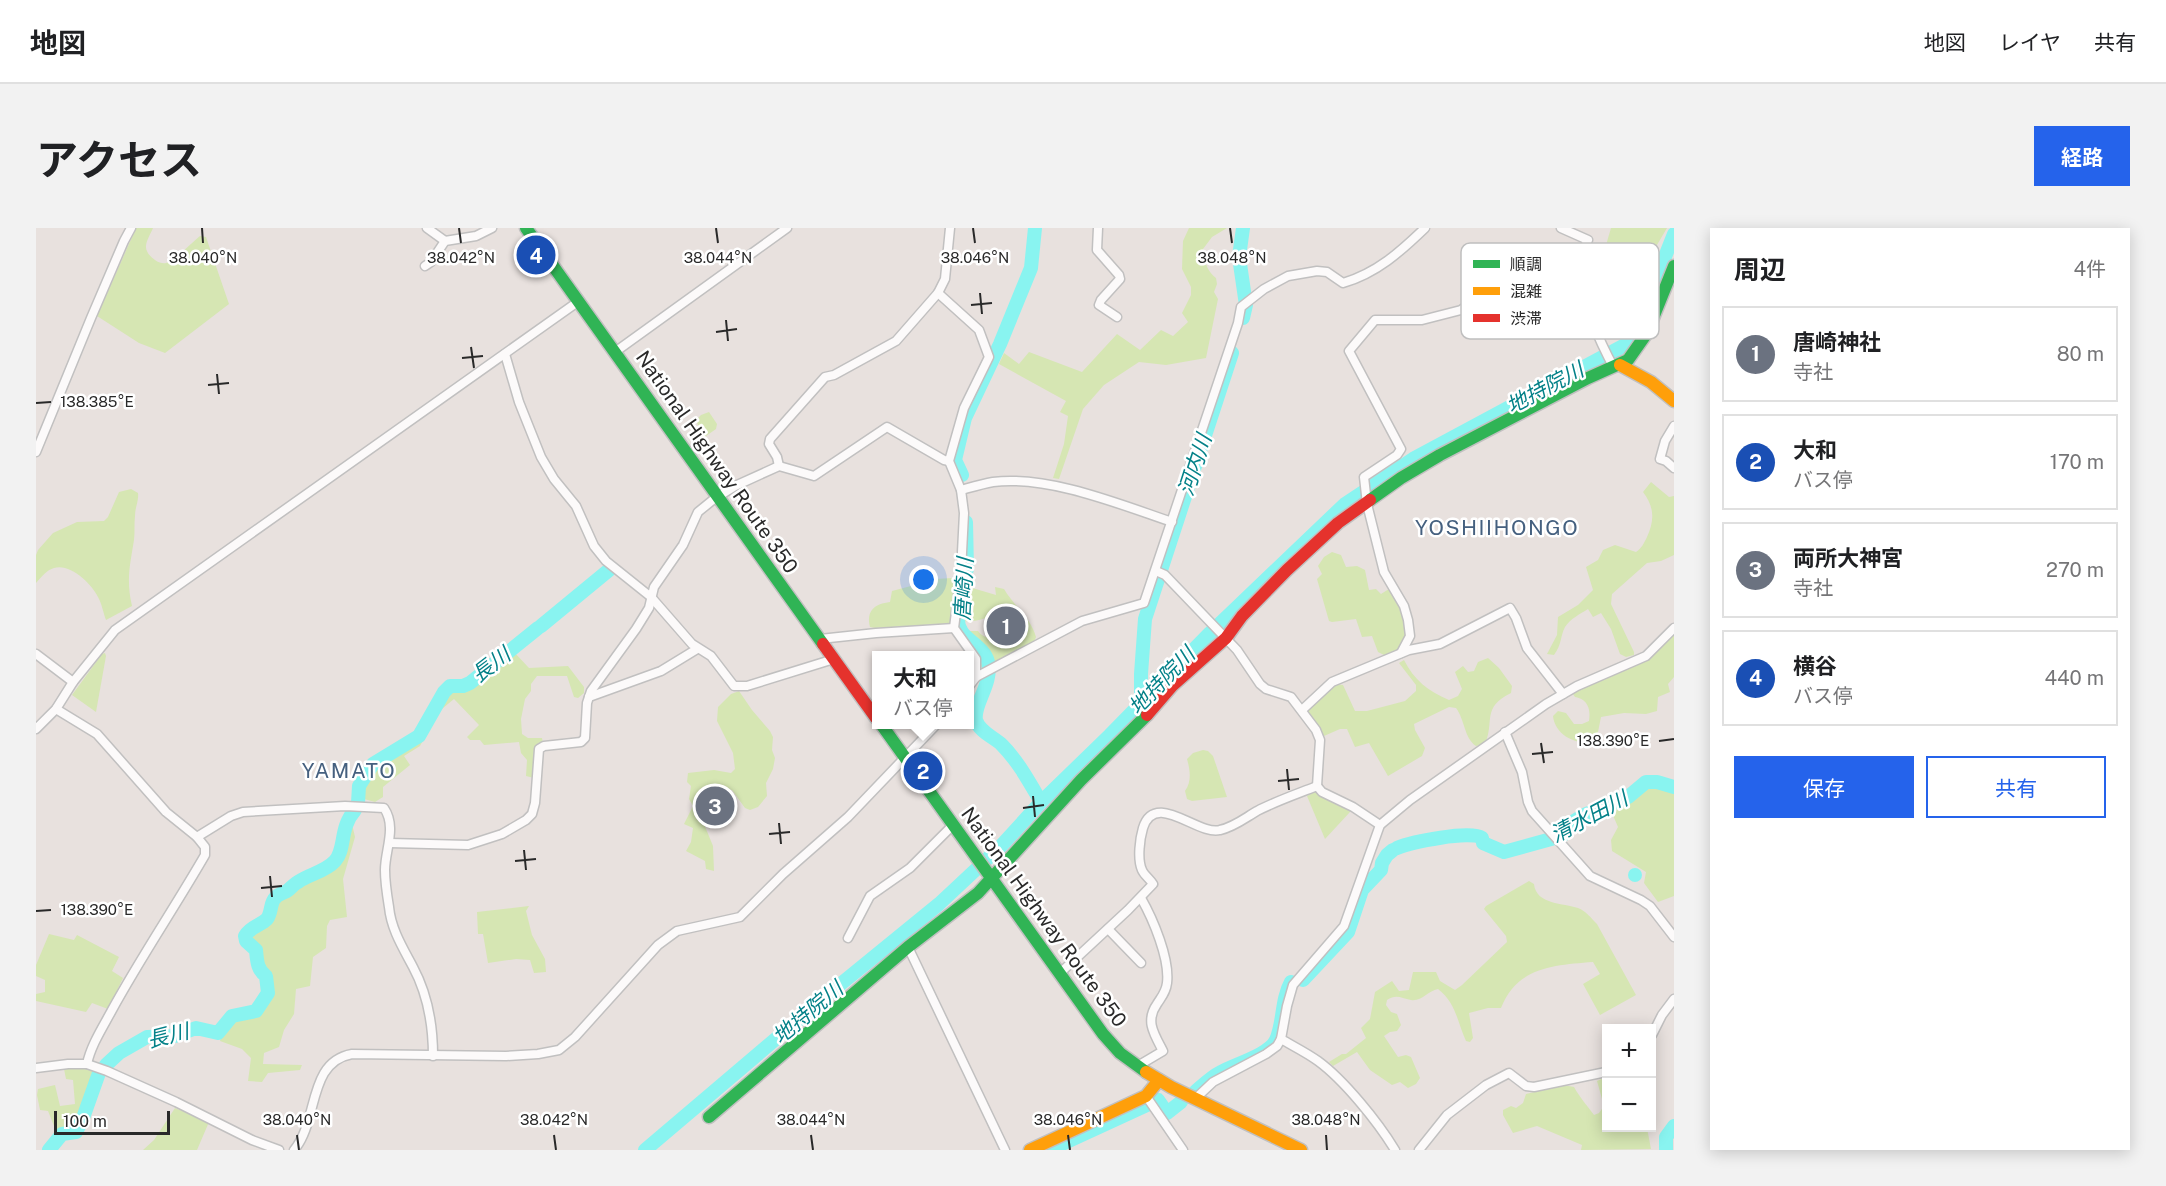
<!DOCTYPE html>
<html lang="ja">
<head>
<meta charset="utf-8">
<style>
  body { margin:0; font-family:"Public Sans","Noto Sans JP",sans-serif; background:#f2f2f2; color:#202124 }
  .controls { position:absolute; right:18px; bottom:18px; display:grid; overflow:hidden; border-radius:0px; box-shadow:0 3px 15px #0003 }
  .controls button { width:54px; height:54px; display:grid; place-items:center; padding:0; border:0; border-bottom:2px solid #e0e0e0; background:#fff; color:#202124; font:30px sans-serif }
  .scale { position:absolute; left:18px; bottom:15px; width:116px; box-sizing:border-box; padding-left:6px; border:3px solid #292929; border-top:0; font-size:16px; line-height:21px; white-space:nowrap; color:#292929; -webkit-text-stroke:4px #fff; paint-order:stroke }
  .you { position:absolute; left:888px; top:352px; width:21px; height:21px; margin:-15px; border:4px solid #fff; border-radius:50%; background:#1a73e8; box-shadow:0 0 0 9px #1a73e833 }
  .badge { display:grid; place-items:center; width:39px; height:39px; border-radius:50%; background:#2563eb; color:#fff; font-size:20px; font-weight:700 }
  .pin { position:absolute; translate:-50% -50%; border:3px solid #fff; box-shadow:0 2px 6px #0006 }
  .popup { position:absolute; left:836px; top:423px; width:102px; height:78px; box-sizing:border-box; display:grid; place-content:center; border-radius:0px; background:#fff; filter:drop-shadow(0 2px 4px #0005); font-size:20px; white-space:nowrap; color:#757577 }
  .popup b { font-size:22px; color:#202124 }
  .popup::after { content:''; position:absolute; left:50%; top:100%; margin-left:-12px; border:12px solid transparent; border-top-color:#fff }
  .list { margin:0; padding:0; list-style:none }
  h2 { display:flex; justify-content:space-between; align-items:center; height:78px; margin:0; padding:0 24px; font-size:26px }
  h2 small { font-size:20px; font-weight:400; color:#757577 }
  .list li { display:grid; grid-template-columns:39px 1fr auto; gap:18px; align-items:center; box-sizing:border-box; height:96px; margin:0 12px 12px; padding:0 12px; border:2px solid #e0e0e0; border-radius:0px }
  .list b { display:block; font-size:22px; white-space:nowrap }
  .list p { margin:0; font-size:20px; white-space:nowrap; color:#757577 }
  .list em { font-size:20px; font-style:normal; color:#757577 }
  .actions { display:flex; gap:12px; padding:18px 24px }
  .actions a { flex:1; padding:14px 0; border:2px solid #2563eb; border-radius:0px; text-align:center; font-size:21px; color:#2563eb }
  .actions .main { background:#2563eb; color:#fff }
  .map { position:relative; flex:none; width:1638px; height:922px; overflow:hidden; border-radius:0px }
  header { display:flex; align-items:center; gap:36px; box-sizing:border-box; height:84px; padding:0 30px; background:#fff; border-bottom:2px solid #e0e0e0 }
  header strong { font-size:28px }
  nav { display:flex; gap:33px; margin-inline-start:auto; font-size:21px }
  .intro { display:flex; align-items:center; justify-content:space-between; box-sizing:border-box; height:144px; padding:0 36px }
  h1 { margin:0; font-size:42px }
  .button { padding:15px 27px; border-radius:0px; background:#2563eb; color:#fff; font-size:21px; font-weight:700 }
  main { display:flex; gap:36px; padding:0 36px }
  aside { flex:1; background:#fff; border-radius:0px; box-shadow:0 3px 15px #0003 }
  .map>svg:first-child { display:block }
</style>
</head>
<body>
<header>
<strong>地図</strong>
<nav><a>地図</a><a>レイヤ</a><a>共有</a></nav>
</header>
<div class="intro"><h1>アクセス</h1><a class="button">経路</a></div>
<main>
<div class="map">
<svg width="1638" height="922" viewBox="0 0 1638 922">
  <rect width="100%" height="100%" fill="#e8e1de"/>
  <g fill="#d6e6b3">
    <path d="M100 0H117C115 5 110 13 110 18 109 26 122 37 130 35 140 32 155 15 164 8L170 9 193 76 129 125 103 115 61 88Z"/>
    <path d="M1153 0H1191L1176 9 1167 21C1169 34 1170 42 1180 50L1181 56 1178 64 1182 71 1170 130 1130 137 1103 134 1068 157 1047 181 1023 251 1017 250 1028 216 1032 188 1024 184 1030 173 963 136 968 125 983 136 993 124 1046 144 1081 106 1104 122 1125 102 1137 108 1152 94 1146 85 1155 67V59L1146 41 1147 13Z"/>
    <path d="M1575 0H1631L1618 22 1581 41C1562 34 1571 15 1575 0Z"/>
    <polygon points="673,184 681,196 680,201 670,208 666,208 660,192 665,187"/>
    <path d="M1615 254 1633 269 1638 268V327L1625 333 1611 335 1576 366 1575 376 1598 424V427L1590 429 1584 426 1575 401 1565 385 1557 389 1552 381C1544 386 1534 391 1529 399 1524 409 1526 416 1518 427L1511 426 1521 407 1522 389 1542 377 1557 362 1550 339 1562 332 1567 322 1579 317 1600 324C1606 320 1608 315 1611 309 1619 292 1618 278 1607 264Z"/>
    <path d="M95 261 102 265C103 273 99 279 99 288 98 296 99 304 98 312 94 337 90 352 96 378L70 392C67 384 66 376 62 369 56 356 34 335 18 340 11 342 5 349 0 355V327L2 322 17 305 41 294 68 293 72 289 83 264Z"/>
    <polygon points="1296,324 1305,327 1310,339 1321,338 1329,342 1333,362 1340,361 1345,366 1356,359 1368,384 1371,407 1361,422 1350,428 1342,424 1336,408 1326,409 1320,391 1296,394 1293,393 1281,351 1286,346 1282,338 1288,329"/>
    <path d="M916 350 919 353 916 393 912 396 839 400 834 399C830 382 839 376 854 374L856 363 875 358 884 352Z"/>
    <path d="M933 359 960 367 959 359 968 361C978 378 995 390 1000 409L997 416 947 443 939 422 938 412 928 403H942C950 415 970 409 982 404L980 390 971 389 969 383 958 384C949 392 939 394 927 393V364Z"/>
    <path d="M1638 404V449L1632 456 1634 464 1622 469 1621 483 1610 486 1588 485 1565 489 1562 504 1558 513C1540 518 1519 507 1517 488L1522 483 1530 485 1538 496H1546L1553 493C1555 482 1552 471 1539 469L1535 463 1617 427Z"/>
    <polygon points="478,424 493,440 532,438 548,459 548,465 542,470 538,469 531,448 501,448 495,456 495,463 489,471 485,491 486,506 492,510 506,510 507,515 498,550 490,548 491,532 485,525 483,514 448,517 444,512 434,512 431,509 443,497 418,471 401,485 384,518 368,528 374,537 347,559 347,569 339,574 328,571 324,567 325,558 340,538 384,510 410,464 415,461 437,457"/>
    <polygon points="69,425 70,428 60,484 36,467 66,426"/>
    <path d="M1452 430 1463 440 1476 458 1475 465C1445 480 1459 493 1449 516L1440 518C1428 510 1429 492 1420 480L1413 479 1378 496 1379 502 1389 520 1386 528 1352 548 1333 515 1319 519 1311 501H1304L1288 508 1271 482 1299 456 1307 457 1319 483H1331L1369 473 1380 463V457L1363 435 1368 432C1378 452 1392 463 1413 472L1422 468 1426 461 1419 444 1427 438 1432 444 1438 443 1442 434Z"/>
    <polygon points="703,463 716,482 734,503 737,509 736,522 739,530 737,541 730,555 731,568 722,579 714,582 709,580 696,562 674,561 670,565 669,580 666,591 677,618 678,643 670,641 669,633 650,623 655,614 657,600 648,596 657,578 653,571 655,558 651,554 652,545 678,542 695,545 699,541 697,525 681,493 682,479 695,466"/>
    <path d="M1167 522 1172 523 1177 528 1191 569 1156 573 1151 571 1149 563C1156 553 1154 542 1151 531L1157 525Z"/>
    <polygon points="1615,557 1638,561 1638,668 1622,674 1608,655 1610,644 1576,623 1575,612 1582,599 1576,585 1607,560"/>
    <polygon points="1282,562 1316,579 1314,584 1289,611 1271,568"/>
    <polygon points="316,596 319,609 307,651 311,689 294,692 291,698 290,720 277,729 274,758 260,761 258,786 248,802 243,819 228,825 227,836 266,837 264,842 232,845 226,854 212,853 215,830 206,821 184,813 187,804 198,791 222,786 234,771 236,761 232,746 226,742 222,720 215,714 213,710 215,704 235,690 240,673 267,654 300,638 306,629 311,597"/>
    <path d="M1493 653 1498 656C1500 677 1528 675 1542 680 1550 683 1555 690 1561 696L1600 767 1564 787 1547 756 1564 746 1557 734C1518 737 1481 739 1465 780H1452L1433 785 1437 810 1434 814 1430 813C1421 793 1420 775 1402 761 1392 763 1385 774 1375 772 1365 770 1360 766 1351 772L1350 777 1355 784 1361 786 1365 797 1361 803 1354 804 1348 808 1362 829 1370 827 1375 829 1384 850 1380 856 1372 860 1364 854 1356 857 1334 842 1321 824 1297 838 1293 834 1306 826H1310L1330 810 1325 800 1334 791 1339 764 1356 753 1363 763 1373 762 1377 744H1400L1404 753 1419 762 1426 757 1471 714 1470 708 1448 681 1450 678Z"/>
    <polygon points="493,678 490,683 496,707 509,731 510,744 498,745 494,732 480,731 452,735 447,706 442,706 441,684"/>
    <polygon points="13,706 38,712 41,707 83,729 76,743 87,750 72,781 56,775 50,784 0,773 0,766 9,764 9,752 0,748 0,737"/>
    <polygon points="36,839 61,843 40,898 20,903 12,883 4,882 1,867 2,861 19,857 24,878 39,876 37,852 30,851 28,841"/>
    <path d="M1570 849V900H1611L1615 921 1545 922 1546 917 1501 898 1477 905 1467 887V882L1475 878 1480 880 1487 875 1490 866 1527 857 1538 859C1544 870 1551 877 1558 887L1563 885 1568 878 1561 853Z"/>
    <polygon points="139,880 173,894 161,922 107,922 118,912"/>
  </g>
  <circle fill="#89f4f0" cx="1599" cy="647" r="7"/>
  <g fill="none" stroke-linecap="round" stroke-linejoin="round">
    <g stroke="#89f4f0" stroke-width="14">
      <polyline points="1207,90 1210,77 1203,29 1207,0"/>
      <polyline points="926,247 919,232 929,190 964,116 995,40 999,0"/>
      <polyline points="924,362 931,341 930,294"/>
      <path d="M922 391C921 411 947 415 952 434 957 456 937 476 940 492 943 504 958 509 966 517 982 533 994 555 1005 574"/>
      <polyline points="505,398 573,342"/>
      <polyline points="1105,474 1105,446 1109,391 1196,125"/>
      <polyline points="322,575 323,558 337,536 383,508 408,464 414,458 427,458 434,455 502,400"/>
      <path d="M1361 620C1375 614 1435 602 1446 610L1447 615 1468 624 1526 608 1535 595 1548 587 1592 569 1610 554H1621L1638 559"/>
      <polyline points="1267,752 1312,704 1326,662 1345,642 1346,635 1351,627 1357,622"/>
      <path d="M70 837 83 825 111 809 139 808 160 800 182 805 196 788 220 783 232 765 230 748C221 742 221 732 220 722L210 713 209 708C215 698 224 698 231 691 236 684 234 675 239 670 242 666 247 665 251 663 255 660 258 656 262 654 273 646 289 644 299 633 310 621 303 600 319 582"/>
      <path d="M1159 864C1167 857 1175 849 1185 844 1199 836 1233 827 1240 812 1248 794 1245 772 1255 754"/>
      <polyline points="13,922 26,906 40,904 47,890 63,845"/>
      <polyline points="609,922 801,759 903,676 965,618 1005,574 1074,507 1174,405 1309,276 1377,231 1589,117 1602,97 1638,6"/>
      <polyline points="1013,922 1122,872 1131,885 1145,874"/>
      <polyline points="1630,922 1630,909 1638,898"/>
    </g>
    <g stroke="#c1c0c0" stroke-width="11">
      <g id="street">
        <polyline points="391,0 409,13"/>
        <polyline points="1062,0 1061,22 1083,47 1084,51 1065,72 1063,77 1081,89"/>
        <path d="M1525 0 1552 12C1548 20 1542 30 1541 38 1539 60 1567 120 1578 140"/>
        <polyline points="389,38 395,34 409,13 440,8 456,0"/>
        <polyline points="902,65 943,102 953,129 928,180 913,233 925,262 928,285 925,344 918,400 940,431 940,449"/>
        <polyline points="579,124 751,0"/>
        <polyline points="469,126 483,174 505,229 518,251 540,278 558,318 570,333 615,369 656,416 675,428 698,458 711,458 798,431"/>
        <polyline points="1638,198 1629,213 1624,231 1630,233 1638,240"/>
        <polyline points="0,224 55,90 88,13 95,0"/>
        <polyline points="743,238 741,229 733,216 734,211 789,149 798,147 860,113 902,65 909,51 914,0"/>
        <path d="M925 262C936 259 946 256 957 254 1012 247 1083 276 1136 294"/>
        <polyline points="1120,343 1129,347 1201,422 1224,456 1230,461 1255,469 1280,502 1284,512 1281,558"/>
        <polyline points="784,411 840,405 918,400"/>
        <polyline points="1365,425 1374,408 1372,392 1368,378 1348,344 1331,276 1328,249 1361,227 1365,221 1313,123 1339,92 1386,92 1425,82 1449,65 1496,43 1519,41 1541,49"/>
        <polyline points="0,426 37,454"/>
        <path d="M934 457 940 449 1046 393 1108 375 1202 95 1205 79 1228 61 1252 48 1281 43 1291 44 1307 55C1341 45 1364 24 1389 0"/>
        <polyline points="553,469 625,443 661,421"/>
        <path d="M20 481 61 506 130 584 161 609 169 619V627C139 679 105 729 76 782 67 799 55 817 51 836"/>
        <polyline points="1266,482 1296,454 1373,422 1404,416 1474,380 1480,390 1491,420 1527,466"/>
        <polyline points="0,501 20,481 37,454 79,402 543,73"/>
        <polyline points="1469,504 1486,544 1492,574 1496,583 1554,648 1605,672 1614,678 1638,709"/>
        <polyline points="1281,558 1286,564 1317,579 1344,597"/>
        <path d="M161 609 195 588 207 584 309 578 348 580C361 599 349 622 349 642 349 655 351 667 353 679 355 701 367 720 377 739 391 765 397 798 397 828"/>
        <polyline points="354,615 432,617 466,606 490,592 496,586 499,575 503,521 508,518 545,514 549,510 551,475 555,463 600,401 613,380 618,359 647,317 662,284 678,271 699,258 743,238 778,248 851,199 908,232 913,233"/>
        <polyline points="1072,701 1105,735"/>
        <polyline points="812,710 834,668 874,640 917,597"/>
        <polyline points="872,719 969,922"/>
        <path d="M1023 746 1092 682 1117 656C1114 651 1108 647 1106 642 1101 631 1104 610 1107 600 1119 562 1162 608 1184 602 1198 599 1209 590 1221 583 1240 573 1261 566 1281 558"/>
        <polyline points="1616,807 1626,787 1638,771"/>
        <path d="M1245 811C1257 818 1271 825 1282 833 1308 852 1342 894 1359 922"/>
        <polyline points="0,840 32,836 51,836 71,843 140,874 216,912 243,922"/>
        <path d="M1103 840 1105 836 1127 823C1118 806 1109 793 1121 776 1126 768 1130 764 1131 755 1134 731 1117 691 1105 670"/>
        <polyline points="1110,868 1147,922"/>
        <polyline points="1160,870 1177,854 1230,826 1241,818 1245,811 1251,778 1257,757 1308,698 1344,597 1374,572 1510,476 1541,458 1610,428 1638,400"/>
        <path d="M258 922C283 893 271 834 316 826L470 828 502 826 523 822 539 809 622 717 641 703 704 689 747 646 812 589 901 496"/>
        <polyline points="1383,922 1411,887 1450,857 1473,845 1490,858 1498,859 1570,844"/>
      </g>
    </g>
    <g stroke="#c1c0c0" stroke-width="15">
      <g id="fast">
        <polyline points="490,0 787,416"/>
        <polyline points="1334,272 1365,250 1404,227 1552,150 1592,132 1611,105 1638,38"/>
        <polyline points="845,496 1067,806 1084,825 1110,844"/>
        <polyline points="673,889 872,719 942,665 1045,552 1111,487"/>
      </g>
    </g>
    <g stroke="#c1c0c0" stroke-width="15">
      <g id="slow">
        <polyline points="1584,137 1615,154 1638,173"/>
        <polyline points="1110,844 1135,859 1265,922"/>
        <polyline points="994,922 1110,868 1123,852"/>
      </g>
    </g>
    <g stroke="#c1c0c0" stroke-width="15">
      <g id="jam">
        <polyline points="787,416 840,490"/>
        <polyline points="1111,487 1136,458 1190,410 1206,388 1251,342 1302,295 1334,272"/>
      </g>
    </g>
    <use href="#street" stroke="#fcfafa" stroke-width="8"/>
    <use href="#fast" stroke="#30b455" stroke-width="12"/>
    <use href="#slow" stroke="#ff9f0a" stroke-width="12"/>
    <use href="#jam" stroke="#e5322d" stroke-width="12"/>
  </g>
  <path fill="none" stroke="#292929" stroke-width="2" d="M166 0 167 15M423 0 425 15M680 0 682 15M937 0 939 15M1194 0 1196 15M944 65 946 86M935 77 956 75M690 92 692 113M680 104 701 101M435 119 438 140M426 130 447 128M181 146 183 166M172 157 193 155M0 175 15 174M1623 513 1638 511M1505 515 1508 535M1496 526 1517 524M1251 541 1253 562M1242 553 1263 551M997 568 999 589M987 580 1008 577M743 595 745 616M733 606 754 604M488 622 490 642M479 633 500 631M234 648 236 669M225 660 246 658M0 683 15 682M261 907 263 922M518 907 520 922M775 907 777 922M1032 907 1034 922M1290 907 1291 922"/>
  <g text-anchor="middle" stroke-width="5" stroke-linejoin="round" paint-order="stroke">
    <g font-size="20" fill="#292929" stroke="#fff">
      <text transform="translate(681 234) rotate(55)" y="7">National Highway Route 350</text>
      <text transform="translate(1008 689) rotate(54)" y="7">National Highway Route 350</text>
    </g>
    <g font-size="21" font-style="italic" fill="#038188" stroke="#fff">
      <text transform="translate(1509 160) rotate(-28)" y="7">地持院川</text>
      <text transform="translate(1159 237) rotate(-72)" y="7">河内川</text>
      <text transform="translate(928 361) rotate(-87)" y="7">唐崎川</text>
      <text transform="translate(455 437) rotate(-37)" y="7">長川</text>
      <text transform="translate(1126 453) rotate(-46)" y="7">地持院川</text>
      <text transform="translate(1553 589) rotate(-28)" y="7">清水田川</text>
      <text transform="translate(772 785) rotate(-40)" y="7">地持院川</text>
      <text transform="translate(132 808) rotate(-14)" y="7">長川</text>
    </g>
    <g font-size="21" letter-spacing="1.5" fill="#45607f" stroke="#fff">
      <text x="1461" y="307">YOSHIIHONGO</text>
      <text x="313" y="550">YAMATO</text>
    </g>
  </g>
  <rect x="1425" y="15" width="198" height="96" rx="9" fill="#fff" stroke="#bfbfbf" stroke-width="1.5"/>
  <rect x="1437" y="32" width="27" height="8" fill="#30b455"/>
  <rect x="1437" y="59" width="27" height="8" fill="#ff9f0a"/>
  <rect x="1437" y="86" width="27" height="8" fill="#e5322d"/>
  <g font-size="16" fill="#292929">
    <text x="1474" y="42">順調</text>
    <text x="1474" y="69">混雑</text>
    <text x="1474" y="96">渋滞</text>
  </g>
  <g font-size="15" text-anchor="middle" fill="#292929" stroke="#fff" stroke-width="5" stroke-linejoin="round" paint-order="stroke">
    <text x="167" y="35">38.040°N</text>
    <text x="425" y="35">38.042°N</text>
    <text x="682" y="35">38.044°N</text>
    <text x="939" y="35">38.046°N</text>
    <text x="1196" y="35">38.048°N</text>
    <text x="61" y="179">138.385°E</text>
    <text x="1577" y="518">138.390°E</text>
    <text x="61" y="687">138.390°E</text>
    <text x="261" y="897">38.040°N</text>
    <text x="518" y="897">38.042°N</text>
    <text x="775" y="897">38.044°N</text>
    <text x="1032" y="897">38.046°N</text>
    <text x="1290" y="897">38.048°N</text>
  </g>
</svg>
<div class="controls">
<button>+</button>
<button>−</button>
</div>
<div class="scale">100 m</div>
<div class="you"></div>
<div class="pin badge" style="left:970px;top:398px;background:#6b7280">1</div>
<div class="pin badge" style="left:887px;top:543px;background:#1a4fb4">2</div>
<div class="popup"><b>大和</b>バス停</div>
<div class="pin badge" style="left:679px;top:578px;background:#6b7280">3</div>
<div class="pin badge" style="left:500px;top:27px;background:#1a4fb4">4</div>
</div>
<aside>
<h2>周辺<small>4件</small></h2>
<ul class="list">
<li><span class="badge" style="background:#6b7280">1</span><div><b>唐崎神社</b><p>寺社</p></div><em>80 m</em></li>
<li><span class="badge" style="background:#1a4fb4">2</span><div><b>大和</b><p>バス停</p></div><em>170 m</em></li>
<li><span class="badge" style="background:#6b7280">3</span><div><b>両所大神宮</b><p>寺社</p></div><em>270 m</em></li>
<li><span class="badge" style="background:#1a4fb4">4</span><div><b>横谷</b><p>バス停</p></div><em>440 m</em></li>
</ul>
<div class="actions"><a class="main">保存</a><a>共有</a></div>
</aside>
</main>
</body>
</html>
